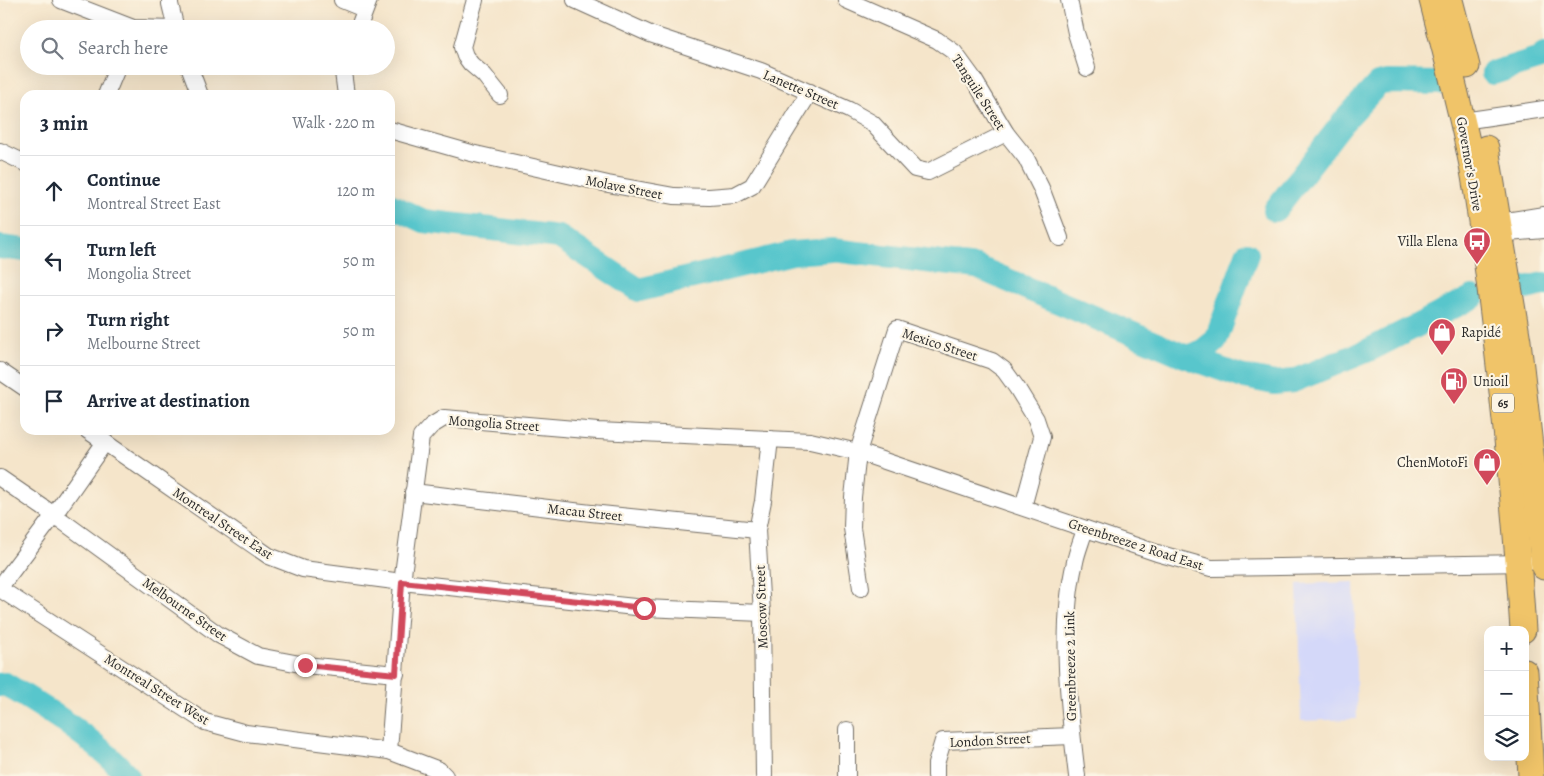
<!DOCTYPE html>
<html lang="en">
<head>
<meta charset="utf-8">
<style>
  body { margin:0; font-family:Alegreya,serif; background:#f6f6f7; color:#1f2937 }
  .controls { position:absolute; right:15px; bottom:15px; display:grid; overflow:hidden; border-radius:10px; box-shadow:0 5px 20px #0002 }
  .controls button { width:45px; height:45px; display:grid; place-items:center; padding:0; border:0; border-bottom:1px solid #e0e1e3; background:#fff; color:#1f2937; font:25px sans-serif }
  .stop { position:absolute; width:15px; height:15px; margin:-11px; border:4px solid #d1495b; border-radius:50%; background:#fff }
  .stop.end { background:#d1495b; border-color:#fff; box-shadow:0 1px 5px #0008 }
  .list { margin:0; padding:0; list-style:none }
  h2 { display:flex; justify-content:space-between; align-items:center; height:65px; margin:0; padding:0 20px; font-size:21px }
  h2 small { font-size:16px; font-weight:400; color:#747a83 }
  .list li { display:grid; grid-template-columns:32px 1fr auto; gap:15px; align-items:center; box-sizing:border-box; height:70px; padding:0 20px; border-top:1px solid #e0e1e3 }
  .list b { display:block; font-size:19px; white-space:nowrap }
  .list p { margin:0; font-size:16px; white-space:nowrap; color:#747a83 }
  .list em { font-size:16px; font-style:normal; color:#747a83 }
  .icon { flex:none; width:28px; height:28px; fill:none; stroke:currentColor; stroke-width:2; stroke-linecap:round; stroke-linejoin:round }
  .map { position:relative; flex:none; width:1544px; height:776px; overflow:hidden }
  .search { position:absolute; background:#fff; box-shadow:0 5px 20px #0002; left:20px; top:20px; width:375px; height:55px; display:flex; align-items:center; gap:12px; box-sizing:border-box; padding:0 18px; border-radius:28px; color:#747a83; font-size:19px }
  .panel { position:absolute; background:#fff; box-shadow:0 5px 20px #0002; left:20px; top:90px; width:375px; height:345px; border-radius:15px }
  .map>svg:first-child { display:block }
</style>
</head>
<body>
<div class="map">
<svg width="1544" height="776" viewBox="0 0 1544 776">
  <rect width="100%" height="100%" fill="#fcf5e5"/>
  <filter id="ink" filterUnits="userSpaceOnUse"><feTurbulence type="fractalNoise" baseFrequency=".02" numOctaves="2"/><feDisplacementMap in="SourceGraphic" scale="10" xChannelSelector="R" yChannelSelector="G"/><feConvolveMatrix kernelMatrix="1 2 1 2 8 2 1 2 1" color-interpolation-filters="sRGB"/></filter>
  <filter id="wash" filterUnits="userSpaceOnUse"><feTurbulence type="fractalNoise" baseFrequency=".0096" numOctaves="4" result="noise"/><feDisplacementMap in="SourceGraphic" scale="20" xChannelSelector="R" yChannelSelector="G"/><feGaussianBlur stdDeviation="1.12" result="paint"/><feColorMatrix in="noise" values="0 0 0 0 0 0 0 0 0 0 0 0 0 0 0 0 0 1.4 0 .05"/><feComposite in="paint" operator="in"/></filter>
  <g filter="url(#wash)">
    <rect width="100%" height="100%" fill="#f5e5ca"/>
    <polygon fill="#d4d8f9" points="1354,582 1357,719 1301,721 1297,584"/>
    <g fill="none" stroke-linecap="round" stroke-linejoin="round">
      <g stroke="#58c6cc" stroke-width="24">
        <polyline points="1493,73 1540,58 1544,54"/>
        <polyline points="390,205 424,221 559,237 639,290 792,253 832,250 977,267 1187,357 1240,376 1274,383 1293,381 1369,350 1473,297"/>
        <polyline points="1275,210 1343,122 1378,84 1387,82 1438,83"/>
        <polyline points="0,247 25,250"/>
        <polyline points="1526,288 1544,284"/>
        <polyline points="1187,357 1203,351 1216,340 1247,254"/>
        <path d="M0 685 5 684C48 710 94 738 128 776"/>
      </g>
    </g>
  </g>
  <g filter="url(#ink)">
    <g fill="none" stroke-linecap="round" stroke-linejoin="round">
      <g stroke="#726c63" stroke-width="18">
        <g id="street">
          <polyline points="61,0 133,28 176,29"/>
          <polyline points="170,0 170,4 176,29"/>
          <polyline points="342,0 364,9"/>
          <polyline points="475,0 462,47 465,56 471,64 484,75 500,95"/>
          <polyline points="575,0 650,34 761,71 849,110 872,123 915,169 928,172 1006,133"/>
          <polyline points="846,0 937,40 954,52 973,78 1006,133 1026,158 1041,188 1060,238"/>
          <polyline points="1069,0 1076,33 1087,68"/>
          <polyline points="358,29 369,0"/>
          <polyline points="189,66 200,95"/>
          <polyline points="345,66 343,72 346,95"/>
          <polyline points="106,95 118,66"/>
          <polyline points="1463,121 1544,109"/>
          <polyline points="390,130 471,153 608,184 674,196 709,197 735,195 752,186 810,92"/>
          <polyline points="0,151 25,163"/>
          <polyline points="1500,228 1508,233 1544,230"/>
          <polyline points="1492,229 1500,228 1506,221 1544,215"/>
          <polyline points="0,371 25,388"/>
          <polyline points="87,430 269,556 303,569 402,582 644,608 762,613"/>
          <polyline points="0,478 54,515 219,635 258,656 305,665 396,674"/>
          <polyline points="413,492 591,513 757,530"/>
          <polyline points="0,587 54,515 105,442"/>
          <polyline points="861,588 852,528 853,497 858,452 897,329 992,361 1004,370 1017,388 1036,419 1042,437 1023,507"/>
          <polyline points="0,589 205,722 246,733 389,751 439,770 445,776"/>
          <polyline points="847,730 847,776"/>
          <polyline points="389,751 402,582 421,437 431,426 444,418 598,431 810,441 858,452 1157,553 1211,568 1527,563"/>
          <polyline points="764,776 762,613 757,530 763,501 770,439"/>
          <polyline points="936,776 936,764 943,741 1072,736"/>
          <path d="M1077 776C1069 710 1059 627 1075 562 1077 551 1082 540 1085 529"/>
        </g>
      </g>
      <g stroke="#726c63" stroke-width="27">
        <g id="primary">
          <path d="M1432 0C1446 55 1461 109 1472 165 1483 225 1490 287 1497 348 1508 442 1517 536 1523 630"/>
          <polyline points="1450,0 1467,66"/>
          <polyline points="1486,148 1518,341 1544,567"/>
          <polyline points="1525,672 1531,776"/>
        </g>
      </g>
      <use href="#street" stroke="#fff" stroke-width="16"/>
      <use href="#primary" stroke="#f0c469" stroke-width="25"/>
    </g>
  </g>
  <g fill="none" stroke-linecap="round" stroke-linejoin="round" filter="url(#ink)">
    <polyline stroke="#d1495b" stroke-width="6" points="305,665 396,674 402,582 644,608"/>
  </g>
  <defs>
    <g id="bus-pin" transform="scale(1.4375)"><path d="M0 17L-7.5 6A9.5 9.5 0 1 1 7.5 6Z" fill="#d1495b" stroke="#fcf5e5"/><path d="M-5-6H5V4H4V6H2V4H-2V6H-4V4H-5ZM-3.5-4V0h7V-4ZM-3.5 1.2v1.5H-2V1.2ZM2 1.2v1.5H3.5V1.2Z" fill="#fff"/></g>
    <g id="shop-pin" transform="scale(1.4375)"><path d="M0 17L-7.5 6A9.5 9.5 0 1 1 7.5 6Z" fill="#d1495b" stroke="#fcf5e5"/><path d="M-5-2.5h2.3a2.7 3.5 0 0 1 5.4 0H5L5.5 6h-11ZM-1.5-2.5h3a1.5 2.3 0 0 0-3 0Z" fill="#fff"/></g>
    <g id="fuel-pin" transform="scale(1.4375)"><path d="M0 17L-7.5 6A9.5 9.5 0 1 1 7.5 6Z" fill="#d1495b" stroke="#fcf5e5"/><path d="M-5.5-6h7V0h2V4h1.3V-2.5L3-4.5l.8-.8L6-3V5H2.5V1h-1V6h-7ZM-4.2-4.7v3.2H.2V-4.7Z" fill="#fff"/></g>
  </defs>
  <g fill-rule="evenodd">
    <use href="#bus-pin" x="1477" y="241"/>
    <use href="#shop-pin" x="1442" y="332"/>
    <use href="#fuel-pin" x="1454" y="381"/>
    <use href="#shop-pin" x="1487" y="462"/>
  </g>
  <g text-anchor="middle" stroke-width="4.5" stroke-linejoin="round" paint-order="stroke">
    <rect fill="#fcf5e5" stroke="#6a6863" stroke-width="1" x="1492" y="393.5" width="22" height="19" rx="4"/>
    <g font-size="12" font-weight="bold" fill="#2b2b2b">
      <text x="1503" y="407">65</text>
    </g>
    <g font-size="14" fill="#2b2b2b" stroke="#fcf5e5">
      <text transform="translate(801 89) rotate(23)" y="5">Lanette Street</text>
      <text transform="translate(979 92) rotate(57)" y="5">Tanguile Street</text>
      <text transform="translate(1470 164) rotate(80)" y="5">Governor's Drive</text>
      <text transform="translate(624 187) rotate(11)" y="5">Molave Street</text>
      <text transform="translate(940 344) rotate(18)" y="5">Mexico Street</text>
      <text transform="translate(494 423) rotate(4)" y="5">Mongolia Street</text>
      <text transform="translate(585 512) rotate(6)" y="5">Macau Street</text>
      <text transform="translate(223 523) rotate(34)" y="5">Montreal Street East</text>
      <text transform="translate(1136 544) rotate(18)" y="5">Greenbreeze 2 Road East</text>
      <text transform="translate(761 607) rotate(-92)" y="5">Moscow Street</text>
      <text transform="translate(185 609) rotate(35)" y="5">Melbourne Street</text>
      <text transform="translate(1070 666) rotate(-91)" y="5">Greenbreeze 2 Link</text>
      <text transform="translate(157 689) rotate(32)" y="5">Montreal Street West</text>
      <text transform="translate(990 740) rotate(-3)" y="5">London Street</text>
    </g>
    <g font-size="14" fill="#2b2b2b" stroke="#fcf5e5" text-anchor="end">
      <text x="1458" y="246">Villa Elena</text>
      <text x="1461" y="337" text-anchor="start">Rapidé</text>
      <text x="1473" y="386" text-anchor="start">Unioil</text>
      <text x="1468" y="467">ChenMotoFi</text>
    </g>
  </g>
</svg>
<div class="controls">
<button>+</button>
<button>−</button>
<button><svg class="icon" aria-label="layers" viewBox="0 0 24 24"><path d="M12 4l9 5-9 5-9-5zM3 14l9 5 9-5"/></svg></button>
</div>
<div class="stop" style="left:644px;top:608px"></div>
<div class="stop end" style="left:305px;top:665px"></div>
<div class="search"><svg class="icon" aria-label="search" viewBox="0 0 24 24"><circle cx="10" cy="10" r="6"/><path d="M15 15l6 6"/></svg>Search here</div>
<section class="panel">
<h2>3 min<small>Walk · 220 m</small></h2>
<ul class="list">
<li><svg class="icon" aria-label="ahead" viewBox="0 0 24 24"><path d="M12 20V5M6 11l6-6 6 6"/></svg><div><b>Continue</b><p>Montreal Street East</p></div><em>120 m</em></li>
<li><svg class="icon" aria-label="left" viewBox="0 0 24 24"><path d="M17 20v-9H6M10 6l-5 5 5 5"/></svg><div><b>Turn left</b><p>Mongolia Street</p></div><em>50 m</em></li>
<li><svg class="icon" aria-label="right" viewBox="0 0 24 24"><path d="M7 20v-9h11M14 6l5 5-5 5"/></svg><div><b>Turn right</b><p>Melbourne Street</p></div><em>50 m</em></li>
<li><svg class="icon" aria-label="arrive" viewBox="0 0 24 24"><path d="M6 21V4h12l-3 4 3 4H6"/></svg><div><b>Arrive at destination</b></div></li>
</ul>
</section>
</div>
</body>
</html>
